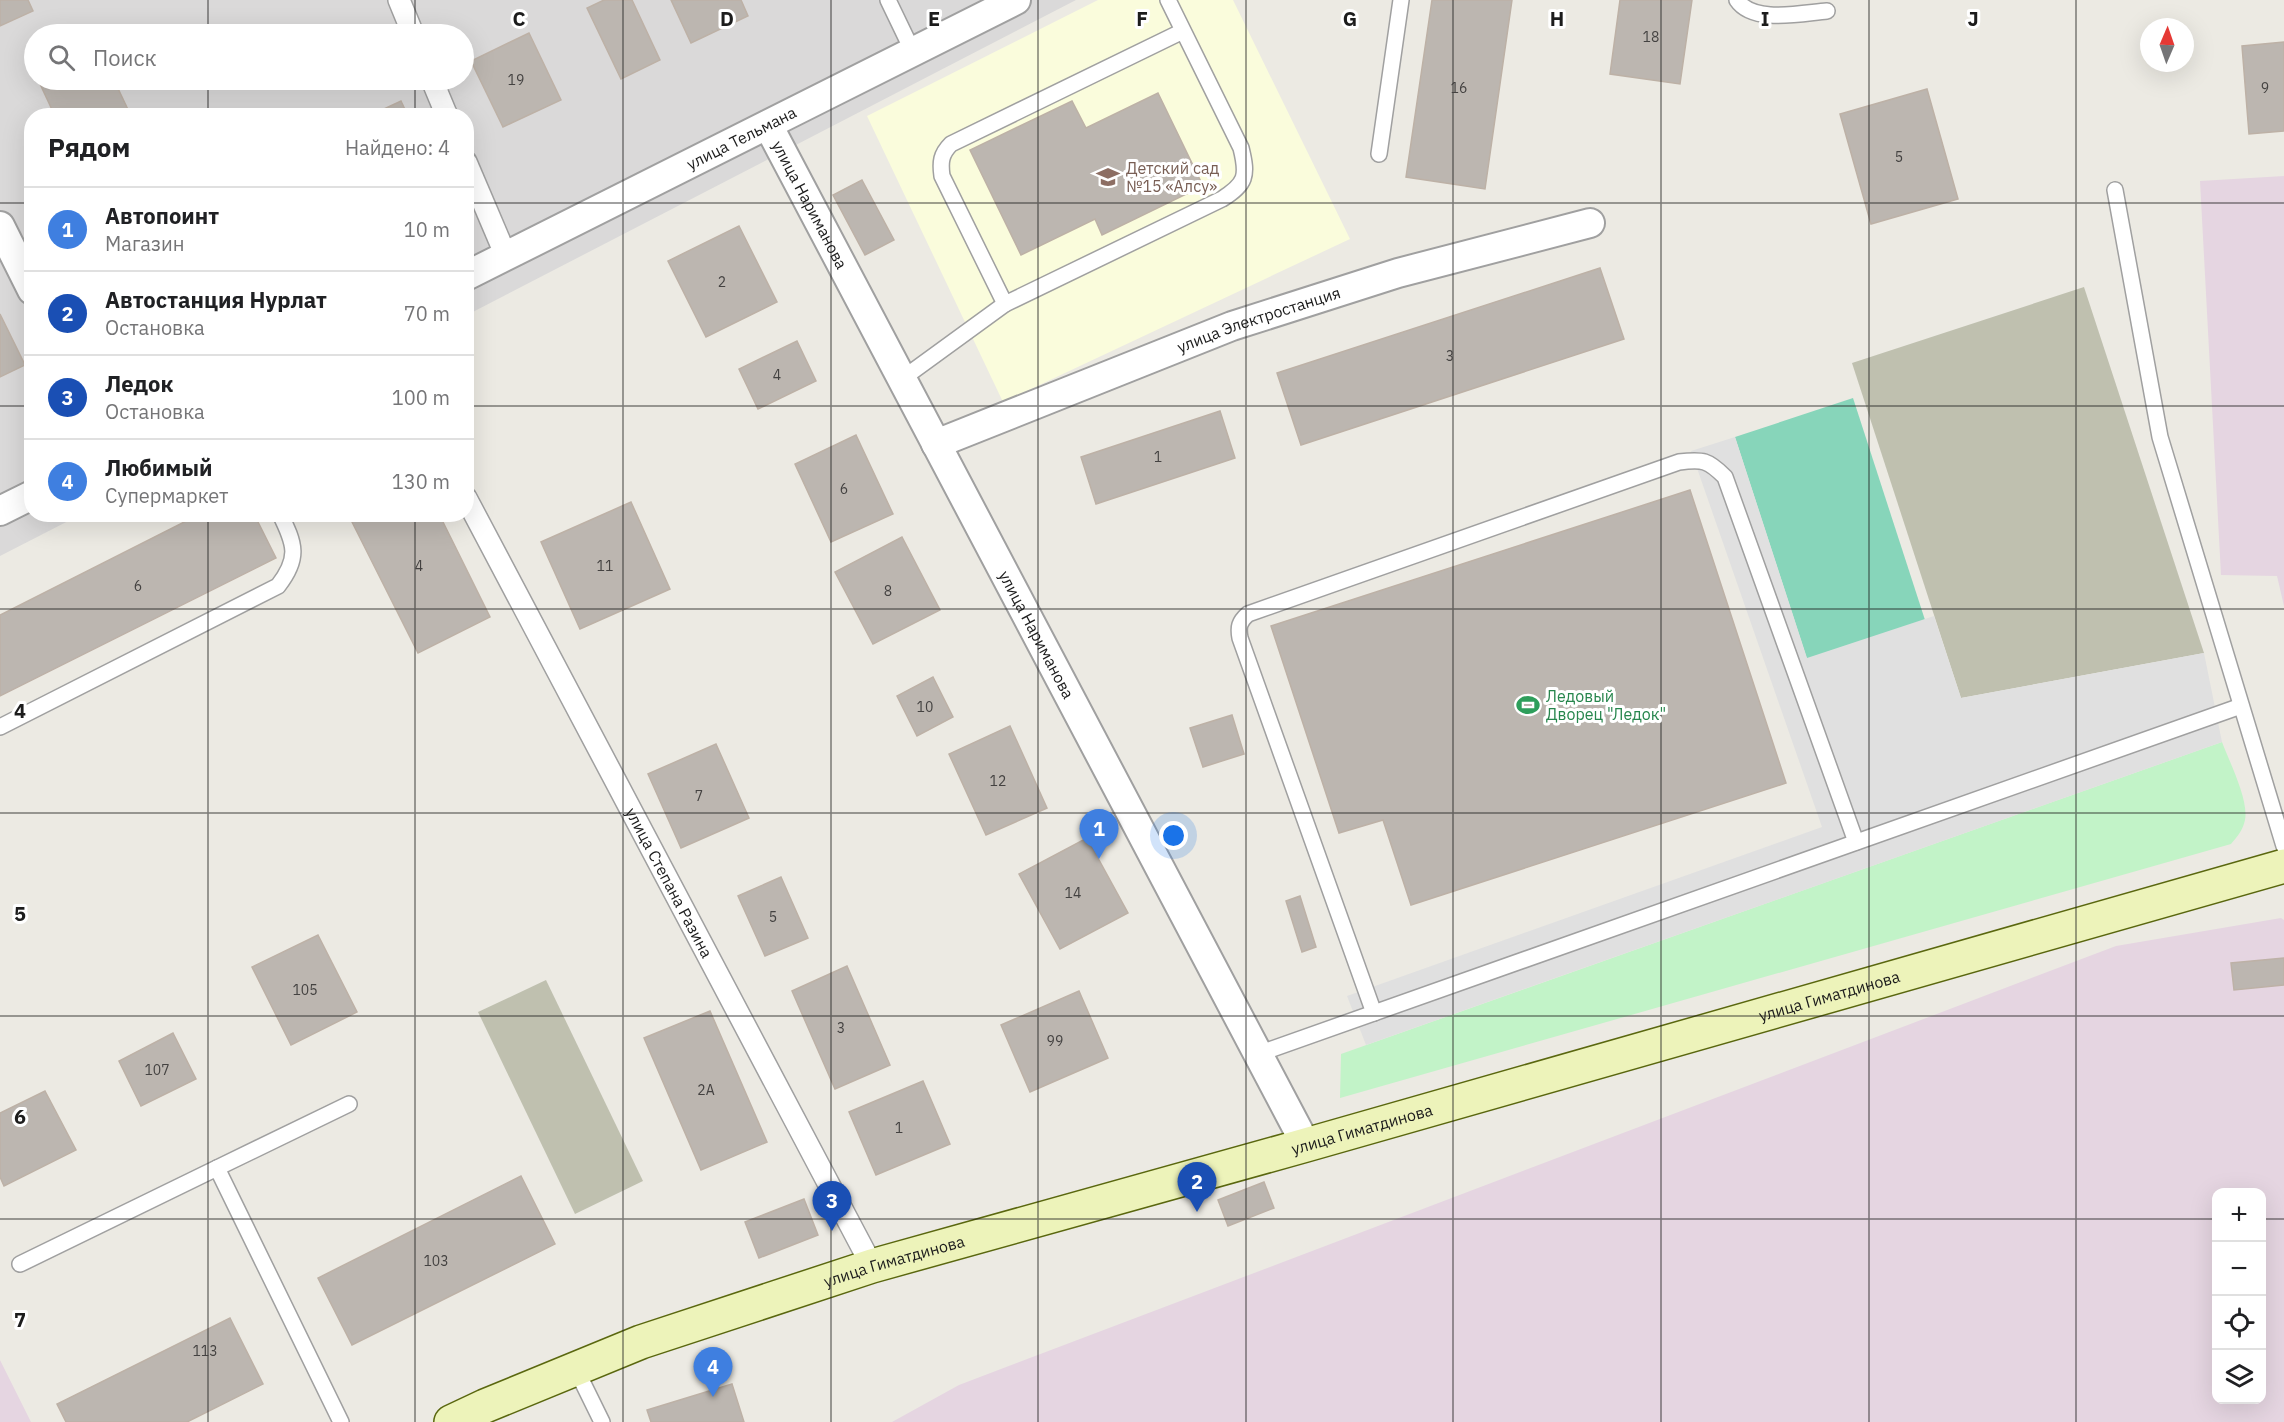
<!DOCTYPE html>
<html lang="ru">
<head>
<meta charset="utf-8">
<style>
  body { margin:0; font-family:"IBM Plex Sans",sans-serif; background:#f2f2f2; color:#202124 }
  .controls { position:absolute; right:18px; bottom:18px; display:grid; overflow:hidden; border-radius:12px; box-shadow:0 6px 24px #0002 }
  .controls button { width:54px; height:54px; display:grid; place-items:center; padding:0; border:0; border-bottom:2px solid #e0e0e0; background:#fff; color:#202124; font:30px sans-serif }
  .compass { position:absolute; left:2140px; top:18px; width:54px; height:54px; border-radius:50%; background:#fff; box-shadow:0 6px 24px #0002; rotate:2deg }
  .you { position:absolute; left:1174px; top:836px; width:21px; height:21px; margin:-15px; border:4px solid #fff; border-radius:50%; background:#1a73e8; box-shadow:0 0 0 9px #1a73e833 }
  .badge { display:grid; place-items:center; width:39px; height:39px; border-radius:50%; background:#2563eb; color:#fff; font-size:20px; font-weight:700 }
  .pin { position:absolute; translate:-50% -50px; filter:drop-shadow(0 2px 3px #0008) }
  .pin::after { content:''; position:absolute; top:32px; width:21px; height:18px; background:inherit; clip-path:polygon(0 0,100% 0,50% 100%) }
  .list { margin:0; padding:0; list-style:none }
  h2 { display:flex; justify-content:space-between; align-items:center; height:78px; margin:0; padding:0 24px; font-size:26px }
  h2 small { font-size:20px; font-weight:400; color:#757577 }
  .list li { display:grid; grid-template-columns:39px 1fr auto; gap:18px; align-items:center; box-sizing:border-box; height:84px; padding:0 24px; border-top:2px solid #e0e0e0 }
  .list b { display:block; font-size:22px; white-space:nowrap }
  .list p { margin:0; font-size:20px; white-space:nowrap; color:#757577 }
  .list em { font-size:20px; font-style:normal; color:#757577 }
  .icon { flex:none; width:33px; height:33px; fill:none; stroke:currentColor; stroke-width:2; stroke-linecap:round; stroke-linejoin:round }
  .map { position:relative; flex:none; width:2284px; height:1422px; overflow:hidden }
  .search { position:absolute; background:#fff; box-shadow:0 6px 24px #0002; left:24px; top:24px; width:450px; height:66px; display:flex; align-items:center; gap:15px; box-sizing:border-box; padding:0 21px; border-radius:33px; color:#757577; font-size:22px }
  .panel { position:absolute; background:#fff; box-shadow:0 6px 24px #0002; left:24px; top:108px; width:450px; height:414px; border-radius:24px }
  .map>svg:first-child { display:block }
</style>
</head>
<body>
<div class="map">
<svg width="2284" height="1422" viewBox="0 0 2284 1422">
  <rect width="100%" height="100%" fill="#eceae3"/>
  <path fill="#dad9d9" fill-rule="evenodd" d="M0 0H1076L467 315 466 116H32V514L80 515 0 556ZM34 34H464V80H34Z"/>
  <g fill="#e5d5e1" fill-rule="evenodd">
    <polygon points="2284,176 2284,606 2277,576 2221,575 2200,181"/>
    <path d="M2281 918 2284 920V1422H892L959 1385 2116 946ZM2216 1192H2262V1400H2216Z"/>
    <polygon points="0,1360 31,1422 0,1422"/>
  </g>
  <polygon fill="#fafcdc" points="1098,0 1233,0 1350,239 1003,402 867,116"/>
  <g fill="#bfc0af">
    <polygon points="2084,287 2204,653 1961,698 1852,363"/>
    <polygon points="546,980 643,1181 575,1214 478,1012"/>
  </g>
  <path fill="#c2f3c8" d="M2222 742C2229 761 2249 800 2245 820 2243 830 2237 837 2231 844L1340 1098 1341 1054Z"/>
  <polygon fill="#87d5ba" points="1853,398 1925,620 1807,659 1735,437"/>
  <polygon fill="#e0e0e0" points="1735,437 1807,658 1934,616 1961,698 2204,653 2222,742 1366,1045 1347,996 1822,827 1691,451"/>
  <g fill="#bcb6b0" stroke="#bdb1a6" stroke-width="1.5">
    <polygon points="0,0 28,0 33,11 0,26"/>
    <polygon points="604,0 632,0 660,60 621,79 587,8"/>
    <polygon points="671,0 741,0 748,16 691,43"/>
    <polygon points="1432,0 1512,0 1485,189 1406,177"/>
    <polygon points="1620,0 1692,0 1680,84 1610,74"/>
    <polygon points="529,33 561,100 503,127 471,61"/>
    <polygon points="2284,42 2284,131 2249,134 2242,46"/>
    <polygon points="50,80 114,80 131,116 55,116 40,84"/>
    <polygon points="1927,89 1958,199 1871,224 1840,114"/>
    <polygon points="1158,93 1203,186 1102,235 1095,219 1021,255 970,150 1072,101 1086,128"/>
    <polygon points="401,101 408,116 369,116"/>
    <polygon points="862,180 894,240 865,255 833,195"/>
    <polygon points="739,226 777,302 706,337 668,261"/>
    <polygon points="1600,268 1624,339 1301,445 1277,373"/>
    <polygon points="0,314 25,365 0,377"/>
    <polygon points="797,341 816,381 758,409 739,369"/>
    <polygon points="1220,411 1235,458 1096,504 1081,457"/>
    <polygon points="856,435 893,514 831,542 795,464"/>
    <polygon points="1690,490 1786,783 1411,905 1383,820 1339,833 1271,626"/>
    <polygon points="631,502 670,589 580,629 541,542"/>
    <polygon points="200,514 254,514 276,558 0,696 0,615"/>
    <polygon points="348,514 439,514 490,617 418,653"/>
    <polygon points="902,537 940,610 873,644 835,572"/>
    <polygon points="933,677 953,717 917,736 897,696"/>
    <polygon points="1232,715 1244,754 1203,767 1190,728"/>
    <polygon points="1010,726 1047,808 986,835 949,754"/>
    <polygon points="716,744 749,818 681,848 648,774"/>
    <polygon points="1087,838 1128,913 1060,949 1019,874"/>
    <polygon points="781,877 808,938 765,956 738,896"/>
    <polygon points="1300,896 1316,947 1302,952 1286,901"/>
    <polygon points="318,935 357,1012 291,1045 252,967"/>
    <polygon points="2284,958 2284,985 2234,990 2231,963"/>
    <polygon points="847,966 890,1065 835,1089 792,991"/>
    <polygon points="1079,991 1108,1058 1030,1092 1001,1025"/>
    <polygon points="710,1011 767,1142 701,1170 644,1038"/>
    <polygon points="173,1033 196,1079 141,1106 119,1061"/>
    <polygon points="923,1081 950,1144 876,1175 849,1112"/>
    <polygon points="45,1091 76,1150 4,1186 0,1177 0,1113"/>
    <polygon points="521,1176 555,1244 352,1345 318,1278"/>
    <polygon points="1264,1182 1274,1208 1228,1226 1218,1200"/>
    <polygon points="804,1199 818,1235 759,1258 745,1222"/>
    <polygon points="230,1318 263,1384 187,1422 66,1422 57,1404"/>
    <polygon points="732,1384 744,1422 651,1422 647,1410"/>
  </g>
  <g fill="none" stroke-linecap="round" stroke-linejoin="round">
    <g stroke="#a0a0a0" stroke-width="18">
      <g id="service">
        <polyline points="888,0 913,52"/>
        <path d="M1168 0 1241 148C1248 176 1246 184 1222 199L1005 304 942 176C940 162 941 154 951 144L1183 31"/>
        <path d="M1737 0C1753 24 1802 13 1827 11"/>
        <polyline points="1379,154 1401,0"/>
        <polyline points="2115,190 2160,437 2284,846"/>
        <polyline points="902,379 1005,304"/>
        <path d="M0 727 278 586C300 558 295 544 280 514"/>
        <path d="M1374 1013 1240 638C1238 627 1239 622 1248 614L1679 462C1703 459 1708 460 1725 477L1856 842"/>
        <polyline points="1258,1054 2241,706"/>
        <polyline points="217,1168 349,1104"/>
        <polyline points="20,1264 217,1168 341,1422"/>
        <polyline points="576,1369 602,1422"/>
      </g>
    </g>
    <g stroke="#a0a0a0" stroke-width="24">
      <g id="pedestrian">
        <polyline points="399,0 413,34"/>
        <polyline points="432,80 447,116"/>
        <polyline points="466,162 506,256"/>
        <path id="s1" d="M466 498 872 1266"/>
      </g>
    </g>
    <g stroke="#a0a0a0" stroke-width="32">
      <g id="minor">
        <path id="s2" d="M768 125 1306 1145"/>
        <polyline points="0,226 32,290"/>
        <path id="s3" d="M466 276 1016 0"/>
        <path id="s4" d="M936 444 1232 326 1398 273 1590 223"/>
        <polyline points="0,511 32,495"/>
      </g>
    </g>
    <g stroke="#5a670f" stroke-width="36">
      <g id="secondary">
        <path id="s5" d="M451 1422 485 1406 641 1342 872 1266 1306 1145 2284 866"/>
      </g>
    </g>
    <use href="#service" stroke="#fff" stroke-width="15"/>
    <use href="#pedestrian" stroke="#fff" stroke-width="21"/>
    <use href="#minor" stroke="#fff" stroke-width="28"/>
    <use href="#secondary" stroke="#edf3ba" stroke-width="33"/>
  </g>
  <path fill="none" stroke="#1c1c1c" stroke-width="1.5" stroke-opacity="0.55" d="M208 0V34M415 0V34M623 0V1422M831 0V1422M1038 0V1422M1246 0V1422M1453 0V1422M1661 0V1422M1869 0V1422M2076 0V1422M208 80V116M415 80V116M0 203H32M466 203H2284M0 406H32M466 406H2284M208 514V1422M415 514V1422M0 609H2284M0 813H2284M0 1016H2284M0 1219H2216M2262 1219H2284"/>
  <defs>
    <g id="school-bare" transform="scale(1.8)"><path d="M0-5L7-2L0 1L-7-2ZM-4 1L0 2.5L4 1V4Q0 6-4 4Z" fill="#8d6e63" stroke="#fff" stroke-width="2.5" paint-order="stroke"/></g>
    <g id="stadium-bare" transform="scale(1.8)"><path d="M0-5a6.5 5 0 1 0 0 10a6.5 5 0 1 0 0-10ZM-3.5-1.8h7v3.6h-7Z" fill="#2e9e5b" stroke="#fff" stroke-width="2.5" paint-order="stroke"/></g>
  </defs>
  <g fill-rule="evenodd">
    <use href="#school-bare" x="1108" y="177"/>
    <use href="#stadium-bare" x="1528" y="705"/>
  </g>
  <g text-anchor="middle" stroke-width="6" stroke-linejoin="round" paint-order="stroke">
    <g font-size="14" fill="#444241">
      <text x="1651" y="42">18</text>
      <text x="516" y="85">19</text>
      <text x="1459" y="93">16</text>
      <text x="2265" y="93">9</text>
      <text x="1899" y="162">5</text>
      <text x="722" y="287">2</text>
      <text x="1450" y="361">3</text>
      <text x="777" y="380">4</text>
      <text x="1158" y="462">1</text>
      <text x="844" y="494">6</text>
      <text x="419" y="571">4</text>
      <text x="605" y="571">11</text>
      <text x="138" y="591">6</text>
      <text x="888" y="596">8</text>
      <text x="925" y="712">10</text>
      <text x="998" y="786">12</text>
      <text x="699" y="801">7</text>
      <text x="1073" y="898">14</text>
      <text x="773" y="922">5</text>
      <text x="305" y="995">105</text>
      <text x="841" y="1033">3</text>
      <text x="1055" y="1046">99</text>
      <text x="157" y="1075">107</text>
      <text x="706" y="1095">2А</text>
      <text x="899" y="1133">1</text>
      <text x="436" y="1266">103</text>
      <text x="205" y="1356">113</text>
    </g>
    <g font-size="16" fill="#1c1c1c" stroke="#fff">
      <text dy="6" stroke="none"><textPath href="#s3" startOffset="308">улица Тельмана</textPath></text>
      <text dy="6" stroke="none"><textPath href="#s2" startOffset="90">улица Нариманова</textPath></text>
      <text dy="6" stroke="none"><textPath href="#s4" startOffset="346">улица Электростанция</textPath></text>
      <text dy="6" stroke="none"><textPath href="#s2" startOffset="576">улица Нариманова</textPath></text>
      <text dy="6" stroke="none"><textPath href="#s1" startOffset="435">улица Степана Разина</textPath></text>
      <text dy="6" stroke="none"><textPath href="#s5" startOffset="1444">улица Гиматдинова</textPath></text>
      <text dy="6" stroke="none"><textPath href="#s5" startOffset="958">улица Гиматдинова</textPath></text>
      <text dy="6" stroke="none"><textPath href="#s5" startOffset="472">улица Гиматдинова</textPath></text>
    </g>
    <g font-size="16" fill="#785e54" stroke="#fff" text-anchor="start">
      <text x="1126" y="174">Детский сад<tspan x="1126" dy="18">№15 «Алсу»</tspan></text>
    </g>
    <g font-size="16" fill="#27864d" stroke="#fff" text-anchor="start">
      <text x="1546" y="702">Ледовый<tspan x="1546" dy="18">Дворец "Ледок"</tspan></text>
    </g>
  </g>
  <g font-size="20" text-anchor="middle" font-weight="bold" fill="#1c1c1c" stroke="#fff" stroke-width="6" stroke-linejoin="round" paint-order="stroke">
    <text x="519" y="26">C</text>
    <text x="727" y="26">D</text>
    <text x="934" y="26">E</text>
    <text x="1142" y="26">F</text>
    <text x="1350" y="26">G</text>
    <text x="1557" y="26">H</text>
    <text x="1765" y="26">I</text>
    <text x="1973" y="26">J</text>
    <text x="20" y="718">4</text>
    <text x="20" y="921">5</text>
    <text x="20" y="1124">6</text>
    <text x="20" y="1327">7</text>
  </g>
</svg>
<div class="controls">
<button>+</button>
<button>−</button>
<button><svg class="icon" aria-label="locate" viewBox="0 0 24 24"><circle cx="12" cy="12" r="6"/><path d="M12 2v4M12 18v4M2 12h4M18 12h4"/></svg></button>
<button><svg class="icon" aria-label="layers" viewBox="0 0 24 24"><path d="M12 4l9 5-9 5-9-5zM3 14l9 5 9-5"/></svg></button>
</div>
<svg class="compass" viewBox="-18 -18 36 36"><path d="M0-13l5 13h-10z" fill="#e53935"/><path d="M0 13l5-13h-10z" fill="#757577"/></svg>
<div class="you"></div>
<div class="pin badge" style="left:1099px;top:859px;background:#3f7fe0">1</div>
<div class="pin badge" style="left:1197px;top:1212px;background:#1a4fb4">2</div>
<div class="pin badge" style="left:832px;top:1231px;background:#1a4fb4">3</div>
<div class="pin badge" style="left:713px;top:1397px;background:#3f7fe0">4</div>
<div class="search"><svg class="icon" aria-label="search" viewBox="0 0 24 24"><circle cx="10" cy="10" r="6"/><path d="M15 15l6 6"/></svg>Поиск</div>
<section class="panel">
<h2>Рядом<small>Найдено: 4</small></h2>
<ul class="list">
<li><span class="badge" style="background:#3f7fe0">1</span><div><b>Автопоинт</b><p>Магазин</p></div><em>10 m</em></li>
<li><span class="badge" style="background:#1a4fb4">2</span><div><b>Автостанция Нурлат</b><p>Остановка</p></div><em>70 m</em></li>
<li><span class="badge" style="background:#1a4fb4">3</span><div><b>Ледок</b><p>Остановка</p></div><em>100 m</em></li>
<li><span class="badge" style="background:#3f7fe0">4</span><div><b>Любимый</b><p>Супермаркет</p></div><em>130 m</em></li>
</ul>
</section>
</div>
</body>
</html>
